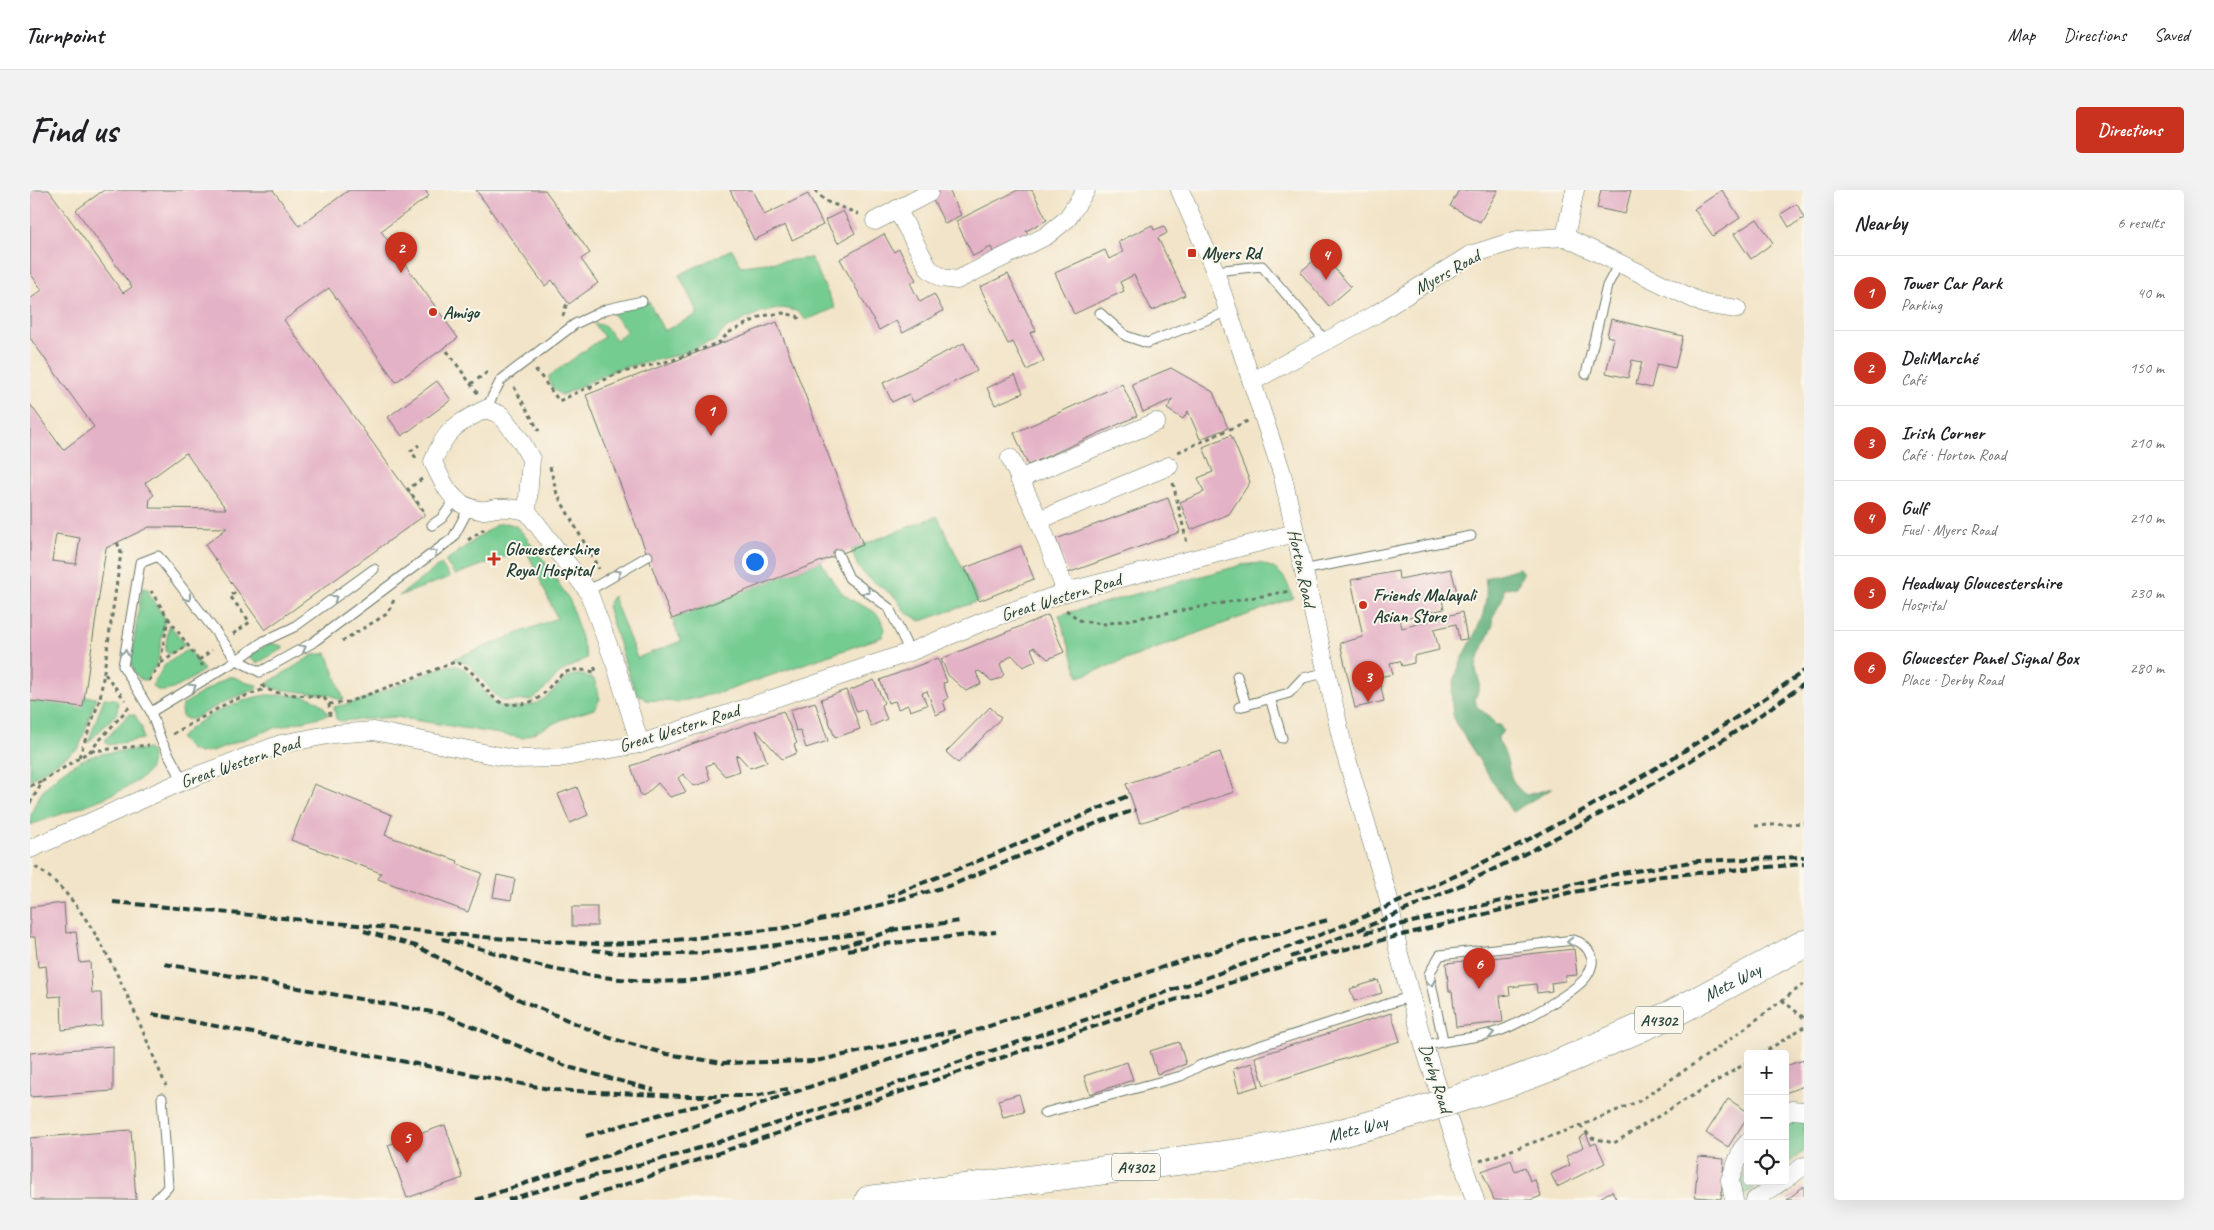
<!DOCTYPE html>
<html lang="en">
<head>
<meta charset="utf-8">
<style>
  body { margin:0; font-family:Caveat,sans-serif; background:#f2f2f2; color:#202124 }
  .controls { position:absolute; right:15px; bottom:15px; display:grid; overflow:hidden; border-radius:5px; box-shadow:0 5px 20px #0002 }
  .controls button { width:45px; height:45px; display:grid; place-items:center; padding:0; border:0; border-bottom:1px solid #e0e0e0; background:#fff; color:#202124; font:25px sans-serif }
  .you { position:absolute; left:724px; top:371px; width:18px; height:18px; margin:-12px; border:4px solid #fff; border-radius:50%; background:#1a73e8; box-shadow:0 0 0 8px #1a73e833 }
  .badge { display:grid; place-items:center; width:32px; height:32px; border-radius:50%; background:#c8321e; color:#fff; font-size:16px; font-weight:700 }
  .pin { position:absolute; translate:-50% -41px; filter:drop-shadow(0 1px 2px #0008) }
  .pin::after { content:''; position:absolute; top:26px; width:18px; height:15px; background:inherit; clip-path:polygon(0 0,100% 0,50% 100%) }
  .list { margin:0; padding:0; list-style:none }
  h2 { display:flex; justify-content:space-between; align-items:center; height:65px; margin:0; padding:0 20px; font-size:21px }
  h2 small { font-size:16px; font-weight:400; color:#757577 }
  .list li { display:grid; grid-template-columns:32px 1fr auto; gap:15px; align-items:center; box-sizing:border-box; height:75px; padding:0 20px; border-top:1px solid #e0e0e0 }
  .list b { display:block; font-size:19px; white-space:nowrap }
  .list p { margin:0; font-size:16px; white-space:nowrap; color:#757577 }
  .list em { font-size:16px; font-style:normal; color:#757577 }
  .icon { flex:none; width:28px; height:28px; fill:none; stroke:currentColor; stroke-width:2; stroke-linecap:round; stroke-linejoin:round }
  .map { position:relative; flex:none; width:1774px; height:1010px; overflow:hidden; border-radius:5px }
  header { display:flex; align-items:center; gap:30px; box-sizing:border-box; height:70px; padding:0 25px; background:#fff; border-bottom:1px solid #e0e0e0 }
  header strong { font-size:24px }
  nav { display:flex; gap:28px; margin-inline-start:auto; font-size:18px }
  .intro { display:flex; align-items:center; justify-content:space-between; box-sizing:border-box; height:120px; padding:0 30px }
  h1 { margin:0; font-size:35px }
  .button { padding:12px 22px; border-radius:5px; background:#c8321e; color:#fff; font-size:18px; font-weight:700 }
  main { display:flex; gap:30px; padding:0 30px }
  aside { flex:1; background:#fff; border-radius:5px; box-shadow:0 5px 20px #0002 }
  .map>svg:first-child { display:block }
</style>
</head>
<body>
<header>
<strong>Turnpoint</strong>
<nav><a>Map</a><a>Directions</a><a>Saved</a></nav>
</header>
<div class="intro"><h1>Find us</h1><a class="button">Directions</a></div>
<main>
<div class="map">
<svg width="1774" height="1010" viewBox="0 0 1774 1010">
  <rect width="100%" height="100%" fill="#fbf7ec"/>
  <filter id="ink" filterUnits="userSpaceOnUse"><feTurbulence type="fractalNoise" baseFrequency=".02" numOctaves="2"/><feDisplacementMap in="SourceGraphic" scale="10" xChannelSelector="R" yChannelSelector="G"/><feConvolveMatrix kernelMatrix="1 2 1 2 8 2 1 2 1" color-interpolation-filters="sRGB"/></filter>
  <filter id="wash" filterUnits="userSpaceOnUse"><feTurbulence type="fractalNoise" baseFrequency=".0096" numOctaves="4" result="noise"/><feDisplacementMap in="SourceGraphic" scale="20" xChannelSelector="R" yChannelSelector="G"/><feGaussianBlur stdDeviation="1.12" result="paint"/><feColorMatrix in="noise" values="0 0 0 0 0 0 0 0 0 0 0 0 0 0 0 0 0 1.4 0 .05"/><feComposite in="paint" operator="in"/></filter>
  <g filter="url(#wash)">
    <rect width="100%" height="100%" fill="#f2e4c8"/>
    <g fill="#75cc91" stroke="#4a8462">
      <path d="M702 59 711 76 781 68 805 118 776 130 766 121 753 118 731 122 695 139 685 151 648 165 587 179 532 205C524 202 519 194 519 186L574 147 564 134 574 135 586 150 597 141 581 122 619 112 634 141 668 124 649 85Z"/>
      <polygon points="907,326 949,411 891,431 875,422 866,408 835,385 828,377 821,359"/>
      <polygon points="477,333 486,336 491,341 515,372 540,411 557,468 531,482 510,504 500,510 484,511 474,511 465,505 439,474 423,469 527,428 496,359 425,385 415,371 467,334"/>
      <path d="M791 371C798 383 806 400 819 408 836 420 847 416 855 439L852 447 696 501 648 512 616 510 607 504 600 488 577 416 583 406 607 468 651 451 642 429Z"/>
      <path d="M1230 373C1253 380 1255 387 1263 408L1049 487 1029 425 1212 375Z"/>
      <polygon points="411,374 420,387 369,406"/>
      <path d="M112 398 118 399 120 406 135 428 129 465 126 475 116 490C106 491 102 478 101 470Z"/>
      <polygon points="139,434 155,455 140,464 135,461"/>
      <polygon points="240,453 253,456 253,459 227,473 218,467"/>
      <path d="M158 459 174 480C161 488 135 511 122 496L135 475Z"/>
      <polygon points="297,463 314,510 307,509 301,505 244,499 236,494 283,465"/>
      <path d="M424 475C450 480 452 517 479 517 492 518 506 516 516 507 534 493 538 477 564 489L570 509 564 519 533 529 493 548 366 527 310 531 306 529 304 517 326 512 413 477Z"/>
      <polygon points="204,487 217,493 227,495 227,499 200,509 163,529 157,529 152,526 151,520 154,514 197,487"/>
      <path d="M237 505C259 506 289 500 298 525L241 539 182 561 169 563 160 559 150 549C162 530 214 507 237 505Z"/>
      <polygon points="54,506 66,508 49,558 0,590 0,511"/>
      <polygon points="74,508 85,509 88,512 87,523 58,553"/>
      <polygon points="99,524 105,525 112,538 113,549 78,555 75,550"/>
      <path d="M117 559 121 562C123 571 121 580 114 586 90 606 30 624 0 635 0 604 35 574 63 566 80 561 99 561 117 559Z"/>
      <polygon points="1764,931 1774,932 1774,961 1755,976 1755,936"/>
      <polygon points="1718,975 1718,991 1733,991 1714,1005 1711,991"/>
    </g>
    <path fill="#60b07b" stroke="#407658" d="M1489 378 1493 383 1487 397 1474 398 1473 407 1462 429 1463 435 1447 471 1446 480 1450 494 1445 510 1447 517 1461 528 1466 536 1469 534 1473 541 1468 547C1468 554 1472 555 1474 562 1481 579 1477 591 1496 605L1523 598 1482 622 1425 532C1407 474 1466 443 1455 388Z"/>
    <g id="blocks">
      <g fill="#e4b2c6" fill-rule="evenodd">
        <path d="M0 0H19L93 103 102 97 46 20 74 0H243L269 36 319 0H395L399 6 351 41 428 148 366 192 299 98 254 130 395 325 235 440 175 355 197 338 119 337 76 358 53 517 0 511V214L33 260 64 237 0 148V109L12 100 0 83ZM156 263 196 319 119 318 120 308 124 305 115 293ZM26 344 50 348 46 374 22 371Z"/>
        <polygon points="446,0 515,0 560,63 551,69 568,93 539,114 522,90 515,96"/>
        <polygon points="700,0 722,0 734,25 778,4 793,35 762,50 755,35 724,50"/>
        <polygon points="898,0 919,0 931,25 915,34"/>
        <polygon points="988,0 1002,0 1017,30 996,41 998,45 963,62 961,57 943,66 926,31"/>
        <polygon points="1429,0 1468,0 1450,32 1420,16"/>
        <polygon points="1571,0 1601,0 1595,24 1567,18"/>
        <polygon points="1692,0 1710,28 1683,46 1664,19"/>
        <polygon points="1767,14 1774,28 1759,37 1751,24"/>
        <polygon points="813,21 825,43 808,53 795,30"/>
        <polygon points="1727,29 1743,53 1721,69 1704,44"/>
        <polygon points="1122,35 1124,40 1134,36 1137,43 1128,48 1155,105 1122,121 1104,85 1090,92 1094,101 1044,124 1025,83 1075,60 1079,69 1093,62 1088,52"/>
        <polygon points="854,44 864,62 869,59 886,90 880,93 890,112 904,104 913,121 873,143 866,131 849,140 810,69"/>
        <polygon points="1292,64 1321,97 1299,116 1270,82"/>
        <polygon points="978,84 1006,141 1000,143 1014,171 997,180 983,152 978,154 950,97"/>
        <polygon points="1581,129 1653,146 1645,178 1627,174 1621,198 1606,194 1612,172 1602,170 1598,188 1576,183 1584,148 1577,146"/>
        <polygon points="747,132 833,355 642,429 556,205"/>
        <polygon points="934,153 947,181 883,212 879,204 862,212 853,193"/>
        <polygon points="1141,178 1183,202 1198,238 1170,249 1158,221 1153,229 1137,219 1143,209 1113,222 1102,194"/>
        <polygon points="985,185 993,203 965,215 957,198"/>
        <polygon points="407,191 421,210 372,246 358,227"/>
        <polygon points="1092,194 1107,226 998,275 984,243"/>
        <polygon points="1201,245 1220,292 1199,324 1161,340 1150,312 1174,302 1168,288 1183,282 1173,257"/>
        <polygon points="1138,308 1150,342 1038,383 1026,349"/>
        <polygon points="991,356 1004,389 949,411 935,378"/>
        <polygon points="1421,379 1428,406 1412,409 1414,419 1370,429 1372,438 1432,422 1437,449 1429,450 1426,434 1404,439 1409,460 1384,466 1384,473 1372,476 1370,471 1360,473 1363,484 1349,487 1354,511 1325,518 1310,453 1333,447 1321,390 1368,381 1369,389"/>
        <polygon points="1018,425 1034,462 1018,469 1004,457 1001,459 1006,471 993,477 982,465 970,474 974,484 971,488 962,491 949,481 946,482 951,494 936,501 918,485 911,469"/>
        <polygon points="908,468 917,492 913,493 918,508 913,511 916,520 906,525 897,501 892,503 897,515 880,521 878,515 868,519 865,511 858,513 850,490"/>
        <polygon points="844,490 854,513 851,515 857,529 841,536 834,519 827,522 819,501"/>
        <polygon points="816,500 830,539 805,548 791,509"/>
        <polygon points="785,512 798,551 776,558 770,540 766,541 760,520"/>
        <polygon points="960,517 971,528 928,573 916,562"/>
        <polygon points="753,521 767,553 764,555 767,563 752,569 726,540 737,572 720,578 708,565 706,567 710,581 695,586 683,573 676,576 680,589 677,592 664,596 653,584 648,588 656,602 640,607 628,593 616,604 612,606 610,603 601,576"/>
        <polygon points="1190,562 1204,602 1110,633 1096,594"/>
        <polygon points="284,594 362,625 355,645 428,671 427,674 452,683 438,722 348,689 351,683 261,650"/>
        <polygon points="547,597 558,625 540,633 528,604"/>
        <polygon points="467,685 485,689 481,710 463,707"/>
        <polygon points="34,713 36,743 46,742 50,773 60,772 62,803 71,803 72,836 32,840 31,806 19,807 16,776 8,777 5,747 0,747 0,717"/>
        <rect x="542" y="717" width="25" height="19"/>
        <polygon points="1544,759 1547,785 1535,786 1535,791 1521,793 1522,801 1507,803 1506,794 1479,797 1480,805 1470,806 1473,832 1426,837 1422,801 1419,801 1416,773"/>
        <polygon points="1348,790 1352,803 1324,811 1320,799"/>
        <polygon points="1361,823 1370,851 1234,895 1225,867"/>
        <polygon points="1149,852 1156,874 1127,884 1120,861"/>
        <polygon points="83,856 83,901 0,907 0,863"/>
        <polygon points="1774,870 1774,896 1755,903 1755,876"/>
        <polygon points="1097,872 1103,890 1060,904 1054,886"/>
        <polygon points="1222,873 1229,896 1209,902 1203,879"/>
        <polygon points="989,904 994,922 973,927 968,910"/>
        <polygon points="1698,909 1718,922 1718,926 1698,957 1676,943"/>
        <polygon points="415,935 433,988 377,1008 358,955"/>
        <polygon points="101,940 106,1010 0,1010 0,948"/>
        <polygon points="1556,944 1561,955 1566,953 1575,973 1527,997 1521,984 1540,975 1536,966 1553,957 1549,948"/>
        <polygon points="1668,967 1694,969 1691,1009 1665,1007"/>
        <polygon points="1481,970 1485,981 1495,977 1500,991 1505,990 1511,1006 1501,1010 1464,1010 1452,981"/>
        <polygon points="1774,996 1774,1010 1757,1010"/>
        <polygon points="1582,1001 1587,1010 1566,1010"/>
      </g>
    </g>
  </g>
  <g filter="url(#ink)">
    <use href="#blocks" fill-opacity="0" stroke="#697768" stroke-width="1"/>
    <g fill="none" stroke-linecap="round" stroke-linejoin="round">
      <g stroke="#697768" stroke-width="11">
        <g id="lane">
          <polyline points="1185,81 1232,76 1296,151"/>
          <polyline points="1070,123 1096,146 1117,153 1199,121"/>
          <polyline points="1556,184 1577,96 1589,73"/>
          <polyline points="456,219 471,190 545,134 577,119 612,111"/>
          <polyline points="402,335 412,328 425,310"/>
          <polyline points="808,364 819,388 859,418 880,462"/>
          <polyline points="1273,380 1441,346"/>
          <polyline points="558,401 618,366"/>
          <polyline points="1207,486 1216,515"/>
          <polyline points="1240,508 1252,548"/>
          <polyline points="1209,517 1259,503 1273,488 1295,483"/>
          <polyline points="121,522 207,470 234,451 264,437 344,379"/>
          <polyline points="153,591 131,550 121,522 93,476 110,373 128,366 207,470 230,482 282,453 423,348 439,318"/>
          <path d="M1394 856C1418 849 1443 849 1466 842 1484 837 1546 802 1557 786 1561 780 1564 771 1561 765 1557 757 1552 752 1544 750L1410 765 1399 784 1413 850"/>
          <polyline points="1014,923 1151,886 1171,875 1382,806"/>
          <polyline points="126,1010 138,997 132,908"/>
        </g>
      </g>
      <g stroke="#697768" stroke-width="19">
        <g id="street">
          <polyline points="1150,0 1185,81 1252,283 1313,556 1358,706 1369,764 1394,856 1445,1010"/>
          <polyline points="867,19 899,79 912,88 927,90 1016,46 1037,29 1056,0"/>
          <polyline points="845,31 899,3"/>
          <polyline points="1535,47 1545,0"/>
          <polyline points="1223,191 1346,124 1440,65 1487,50 1535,47 1674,114 1707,119"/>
          <path d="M456 219 471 225 491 251 501 269 497 321C487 319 477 317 466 318 461 319 455 321 450 320 423 317 413 294 403 272 414 241 427 233 456 219Z"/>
          <polyline points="980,268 1009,330 1036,402"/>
          <polyline points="989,289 1126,232"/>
          <polyline points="497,321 558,401 586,476 610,554"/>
          <polyline points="1009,330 1139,276"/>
          <polyline points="0,659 153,591 251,554 303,544 344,541 484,569 529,568 610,554 880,462 957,430 1036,402 1265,343"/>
          <polyline points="1755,924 1762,920 1774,921"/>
          <polyline points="1755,989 1774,976"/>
          <polyline points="1704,1010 1700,990 1712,959 1718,952"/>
          <polyline points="1725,1010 1752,991"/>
        </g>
      </g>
      <g stroke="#697768" stroke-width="29">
        <g id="primary">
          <path id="s1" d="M1478 893 1521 877 1642 824 1774 754"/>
          <path id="s2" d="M839 1010 1218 962 1303 945 1363 929"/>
        </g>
      </g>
      <g stroke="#697768" stroke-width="3" stroke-dasharray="4 4" stroke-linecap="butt">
        <polyline points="785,0 795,11 829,24"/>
        <polyline points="533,126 537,113"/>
        <polyline points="417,161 448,204"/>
        <polyline points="505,182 507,181 529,211 559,197 564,202"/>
        <polyline points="441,194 459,181"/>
        <polyline points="484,197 509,241"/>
        <polyline points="559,197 589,183 643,170 690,152 698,143 732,126 752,123 767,126 770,130"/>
        <polyline points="1148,262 1218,231"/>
        <polyline points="386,268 381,261 389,255"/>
        <polyline points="520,277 527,304 569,379"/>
        <polyline points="392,289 378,299 395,323"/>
        <polyline points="1143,293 1157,353"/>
        <polyline points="438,350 454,339"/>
        <polyline points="1036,420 1051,431 1075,434 1260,401"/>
        <polyline points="138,428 173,476"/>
        <polyline points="203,444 220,432 200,406 208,401"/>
        <polyline points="312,451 357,424 364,410"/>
        <polyline points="169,470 182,460"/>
        <polyline points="131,473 158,455"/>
        <polyline points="75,484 95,510"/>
        <polyline points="119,491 130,474 138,428 121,401"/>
        <path d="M232 495C241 507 279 504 294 508L299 514 300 526"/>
        <path d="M299 514 318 512 425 472C448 478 457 512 477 514 520 518 515 489 539 481 547 478 558 481 566 482L564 475"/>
        <polyline points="143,544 201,511 235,499"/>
        <polyline points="61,561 119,555"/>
        <polyline points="49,567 70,509 91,363 87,352"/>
        <polyline points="0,596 12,591"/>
        <polyline points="0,613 13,591 60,561 100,516"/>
        <polyline points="1725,636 1774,633"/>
        <path d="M5 677C65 711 109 834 136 896"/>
        <polyline points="1752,810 1774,828"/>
        <polyline points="1731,864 1774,837"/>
        <polyline points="1550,936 1562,948 1584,953 1718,872"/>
        <polyline points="1450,971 1550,936 1609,911 1695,853 1774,794"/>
      </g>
      <use href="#lane" stroke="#fff" stroke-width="9"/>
      <use href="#street" stroke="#fff" stroke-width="18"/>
      <use href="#primary" stroke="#fff" stroke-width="28"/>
      <g stroke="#1f3d34" stroke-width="4" stroke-dasharray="8 4" stroke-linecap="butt">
        <polyline points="857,707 963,665 1100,605"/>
        <polyline points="83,712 476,749 568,754 628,752 754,738 821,723 922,695 1069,632 1105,620"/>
        <polyline points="861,740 930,731"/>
        <polyline points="334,741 386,756 490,810 580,848 637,864 693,873 786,871 925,841"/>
        <polyline points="1335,743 1586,684 1668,671 1774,667"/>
        <path d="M412 749C457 758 500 777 545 783 581 789 629 794 666 790 735 782 802 759 868 739"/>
        <path d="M563 760C652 773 747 754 836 743"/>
        <polyline points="818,760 845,755 966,742"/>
        <path d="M1261 767C1441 698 1618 608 1774 494"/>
        <polyline points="135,774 413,824 538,877 624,900"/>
        <polyline points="122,824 524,900 651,906 725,906 762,898"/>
        <polyline points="556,946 638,922 691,911"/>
        <polyline points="446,1010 1142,774 1207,754 1298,730"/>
        <path d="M478 1010C541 989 606 978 669 958 766 928 862 895 958 862 1116 810 1276 757 1427 685 1549 627 1664 559 1774 481"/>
        <polyline points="549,1010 1116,819 1273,770 1538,703 1632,686 1774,674"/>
      </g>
      <g stroke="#697768" stroke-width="29" stroke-linecap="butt">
        <polyline id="primary-bridge" points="1363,929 1478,893"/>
      </g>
      <use href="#primary-bridge" stroke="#fff" stroke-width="28"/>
    </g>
    <defs><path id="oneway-chevron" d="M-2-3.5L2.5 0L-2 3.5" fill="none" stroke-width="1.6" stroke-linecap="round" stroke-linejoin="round" transform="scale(1.25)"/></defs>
    <g stroke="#8f9e9a">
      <use href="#oneway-chevron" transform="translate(404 363) rotate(-37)"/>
      <use href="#oneway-chevron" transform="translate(588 383) rotate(-31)"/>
      <use href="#oneway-chevron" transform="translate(837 401) rotate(37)"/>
      <use href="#oneway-chevron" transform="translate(158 408) rotate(53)"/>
      <use href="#oneway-chevron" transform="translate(304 408) rotate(-36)"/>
      <use href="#oneway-chevron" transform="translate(273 458) rotate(-29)"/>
      <use href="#oneway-chevron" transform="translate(95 463) rotate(-80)"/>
      <use href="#oneway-chevron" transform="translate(163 497) rotate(-31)"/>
      <use href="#oneway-chevron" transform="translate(1540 752) rotate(179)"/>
      <use href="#oneway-chevron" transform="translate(1401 793) rotate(79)"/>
      <use href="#oneway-chevron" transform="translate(1461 843) rotate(-11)"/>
    </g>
  </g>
  <g fill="#c8321e" stroke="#fbf7ec" stroke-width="2">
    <rect x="1157" y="58" width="10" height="10" rx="2.5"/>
    <circle cx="403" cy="122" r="5"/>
    <path d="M461.5 361.5h5v5h5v5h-5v5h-5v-5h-5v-5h5z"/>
    <circle cx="1333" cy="415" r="5"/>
  </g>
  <g text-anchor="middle" stroke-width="4" stroke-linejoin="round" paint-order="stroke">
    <g fill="#fbf7ec" stroke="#61756b" stroke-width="1">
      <rect x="1605" y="816.5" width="48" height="27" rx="4"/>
      <rect x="1082" y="963.5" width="48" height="27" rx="4"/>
    </g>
    <g font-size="16" font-weight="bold" fill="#1f3d34">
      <text x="1629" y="836">A4302</text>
      <text x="1106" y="983">A4302</text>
    </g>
    <g font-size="18" font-weight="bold" fill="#1f3d34" stroke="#fbf7ec" text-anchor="start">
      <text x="1172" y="69">Myers Rd</text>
      <text x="413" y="128">Amigo</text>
      <text x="475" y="365">Gloucestershire<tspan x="475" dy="21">Royal Hospital</tspan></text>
      <text x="1343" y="411">Friends Malayali<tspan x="1343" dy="21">Asian Store</tspan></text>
    </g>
    <g font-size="18" fill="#1f3d34" stroke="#fbf7ec">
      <text transform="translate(1417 82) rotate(-29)" y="6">Myers Road</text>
      <text transform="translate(1272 378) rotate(78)" y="6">Horton Road</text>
      <text transform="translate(1031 407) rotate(-17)" y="6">Great Western Road</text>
      <text transform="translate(649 538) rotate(-17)" y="6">Great Western Road</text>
      <text transform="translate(210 572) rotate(-19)" y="6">Great Western Road</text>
      <text dy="6" stroke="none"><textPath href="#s1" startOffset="246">Metz Way</textPath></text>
      <text transform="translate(1406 888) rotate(72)" y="6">Derby Road</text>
      <text dy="6" stroke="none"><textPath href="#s2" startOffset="494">Metz Way</textPath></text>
    </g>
  </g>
</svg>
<div class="controls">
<button>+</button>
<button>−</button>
<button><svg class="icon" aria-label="locate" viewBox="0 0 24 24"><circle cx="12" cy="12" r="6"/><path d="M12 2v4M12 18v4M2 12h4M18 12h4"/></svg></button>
</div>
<div class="you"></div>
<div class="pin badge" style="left:681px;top:246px">1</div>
<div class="pin badge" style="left:371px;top:83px">2</div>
<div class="pin badge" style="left:1338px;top:512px">3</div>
<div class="pin badge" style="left:1296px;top:90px">4</div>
<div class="pin badge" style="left:377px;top:973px">5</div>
<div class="pin badge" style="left:1449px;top:799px">6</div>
</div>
<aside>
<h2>Nearby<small>6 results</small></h2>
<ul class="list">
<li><span class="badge">1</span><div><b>Tower Car Park</b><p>Parking</p></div><em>40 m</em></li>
<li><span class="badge">2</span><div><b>DeliMarché</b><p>Café</p></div><em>150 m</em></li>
<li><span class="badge">3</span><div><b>Irish Corner</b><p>Café · Horton Road</p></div><em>210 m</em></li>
<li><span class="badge">4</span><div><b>Gulf</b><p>Fuel · Myers Road</p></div><em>210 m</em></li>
<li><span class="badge">5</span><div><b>Headway Gloucestershire</b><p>Hospital</p></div><em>230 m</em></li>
<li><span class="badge">6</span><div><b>Gloucester Panel Signal Box</b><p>Place · Derby Road</p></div><em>280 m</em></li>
</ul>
</aside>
</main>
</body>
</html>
